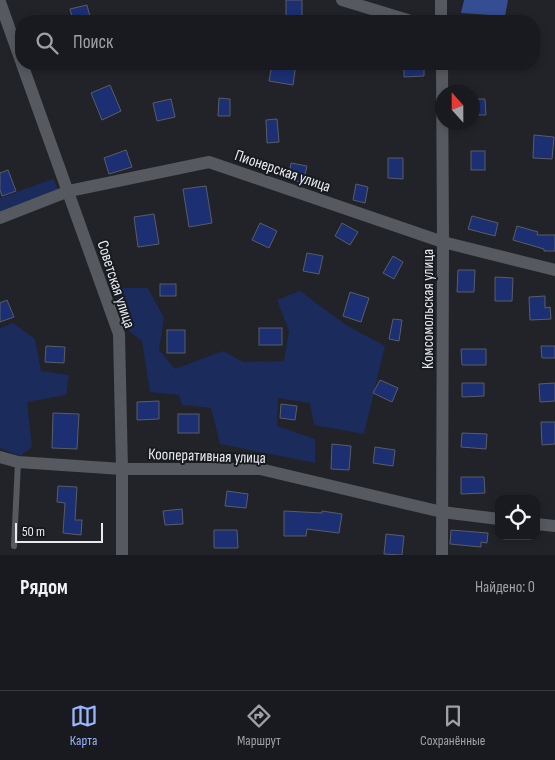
<!DOCTYPE html>
<html lang="ru">
<head>
<meta charset="utf-8">
<style>
  body { margin:0; font-family:"Sofia Sans Condensed",sans-serif; background:#222328; color:#f1f3f6 }
  .controls { position:absolute; right:15px; bottom:15px; display:grid; overflow:hidden; border-radius:10px; box-shadow:0 2px 8px #0003 }
  .controls button { width:45px; height:45px; display:grid; place-items:center; padding:0; border:0; border-bottom:1px solid #37383d; background:#191a1f; color:#f1f3f6; font:25px sans-serif }
  .compass { position:absolute; left:435px; top:85px; width:45px; height:45px; border-radius:50%; background:#191a1f; box-shadow:0 2px 8px #0003; rotate:339deg }
  .scale { position:absolute; left:15px; bottom:12px; width:88px; box-sizing:border-box; padding-left:5px; border:2px solid #e7e9ed; border-top:0; font-size:14px; line-height:18px; white-space:nowrap; color:#e7e9ed; -webkit-text-stroke:4px #171a1f; paint-order:stroke }
  .list { margin:0; padding:0; list-style:none }
  h2 { display:flex; justify-content:space-between; align-items:center; height:65px; margin:0; padding:0 20px; font-size:21px }
  h2 small { font-size:16px; font-weight:400; color:#9fa1a4 }
  .icon { flex:none; width:28px; height:28px; fill:none; stroke:currentColor; stroke-width:2; stroke-linecap:round; stroke-linejoin:round }
  .map { position:relative; flex:none; width:555px; height:555px; overflow:hidden }
  .search { position:absolute; background:#191a1f; box-shadow:0 2px 8px #0003; left:15px; right:15px; top:15px; height:55px; display:flex; align-items:center; gap:12px; box-sizing:border-box; padding:0 18px; border-radius:20px; color:#9fa1a4; font-size:19px }
  .sheet { height:135px; background:#191a1f }
  nav { display:flex; justify-content:space-around; align-items:center; box-sizing:border-box; height:70px; border-top:1px solid #37383d; background:#191a1f; font-size:14px; color:#9fa1a4 }
  nav a { display:grid; justify-items:center; gap:2px }
  nav .on { color:#99b5fd }
  .map>svg:first-child { display:block }
</style>
</head>
<body>
<div class="map">
<svg width="555" height="555" viewBox="0 0 555 555">
  <rect width="100%" height="100%" fill="#212329"/>
  <g fill="#1b2b5b">
    <polygon points="53,179 59,190 0,212 0,198"/>
    <polygon points="114,288 148,288 164,318 159,350 175,369 223,351 243,362 284,361 289,331 277,300 300,291 346,325 385,346 364,434 314,425 310,403 278,398 277,426 315,439 315,463 220,444 211,408 182,405 179,395 150,392 142,341 130,332"/>
    <polygon points="13,323 35,339 41,371 69,375 66,395 27,402 32,447 20,456 0,448 0,328"/>
  </g>
  <polygon fill="#354d92" points="464,0 508,0 505,16 461,13"/>
  <g fill="#1b2f72" stroke="#5a5d64">
    <rect x="286" y="0" width="16" height="18"/>
    <polygon points="87,5 91,21 73,21 70,9"/>
    <polygon points="272,64 296,64 293,85 269,81"/>
    <polygon points="404,64 424,64 424,76 404,77"/>
    <polygon points="110,85 121,111 102,120 91,93"/>
    <polygon points="219,98 230,99 230,116 218,116"/>
    <polygon points="171,99 175,117 157,121 153,103"/>
    <polygon points="472,99 485,99 486,115 472,115"/>
    <polygon points="277,119 279,142 267,143 266,120"/>
    <polygon points="534,135 554,137 552,159 533,158"/>
    <polygon points="126,150 132,167 109,174 104,158"/>
    <rect x="471" y="151" width="14" height="19"/>
    <polygon points="388,158 403,158 403,179 388,178"/>
    <polygon points="291,163 307,166 303,183 288,179"/>
    <polygon points="8,170 16,191 2,196 0,190 0,173"/>
    <polygon points="356,184 368,187 365,203 353,200"/>
    <polygon points="206,186 212,223 189,227 183,189"/>
    <polygon points="154,214 159,244 138,247 134,217"/>
    <polygon points="472,216 498,223 495,236 468,229"/>
    <polygon points="260,223 277,231 269,248 252,240"/>
    <polygon points="342,223 358,232 350,245 335,236"/>
    <polygon points="517,226 538,232 537,235 555,235 555,251 544,251 544,249 513,240"/>
    <polygon points="307,253 323,256 319,274 303,271"/>
    <polygon points="393,256 403,262 394,279 383,273"/>
    <polygon points="458,270 475,270 474,292 457,292"/>
    <polygon points="495,277 513,278 512,301 495,301"/>
    <rect x="160" y="284" width="16" height="12"/>
    <polygon points="350,292 369,298 361,322 343,316"/>
    <polygon points="545,296 545,308 550,307 551,319 530,320 529,297"/>
    <polygon points="7,300 14,317 0,322 0,303"/>
    <polygon points="393,319 402,320 399,341 389,339"/>
    <rect x="259" y="328" width="23" height="17"/>
    <rect x="167" y="330" width="18" height="23"/>
    <polygon points="46,346 65,347 64,363 45,362"/>
    <polygon points="541,346 555,346 555,358 542,358"/>
    <polygon points="461,349 486,349 486,365 462,365"/>
    <polygon points="380,380 398,388 392,402 373,393"/>
    <polygon points="462,383 484,383 484,396 462,397"/>
    <polygon points="555,383 555,401 540,402 539,384"/>
    <polygon points="159,401 159,419 137,420 137,402"/>
    <polygon points="281,404 297,406 295,420 280,418"/>
    <polygon points="53,413 79,414 77,449 52,448"/>
    <rect x="178" y="414" width="21" height="19"/>
    <polygon points="541,422 555,422 555,444 542,445"/>
    <polygon points="462,433 487,434 486,449 461,447"/>
    <polygon points="332,444 351,446 349,470 331,469"/>
    <polygon points="375,447 395,450 393,466 373,463"/>
    <polygon points="461,477 484,477 485,493 461,494"/>
    <polygon points="58,486 77,487 75,520 82,520 81,535 63,533 65,503 57,502"/>
    <polygon points="227,491 248,494 246,508 225,506"/>
    <polygon points="182,509 183,524 165,525 163,511"/>
    <polygon points="284,511 322,513 322,511 342,514 339,533 307,529 306,536 284,536"/>
    <polygon points="214,530 237,530 238,548 214,548"/>
    <polygon points="451,530 488,533 487,543 481,542 481,547 450,544"/>
    <polygon points="386,534 404,536 402,555 384,554"/>
  </g>
  <g fill="none" stroke-linecap="round" stroke-linejoin="round">
    <polyline stroke="#565960" stroke-width="6" points="14,546 18,462"/>
    <g stroke="#565960" stroke-width="12">
      <polyline points="342,0 411,21"/>
      <polyline points="441,0 441,21"/>
      <polyline points="0,2 21,61"/>
      <polyline points="22,64 119,334 122,469 122,555"/>
      <polyline points="442,64 443,242 442,555"/>
      <polyline points="0,218 69,191 209,162 443,242 555,270"/>
      <polyline points="0,457 18,462 122,469 260,469 442,512 499,519"/>
      <polyline points="536,524 555,526"/>
    </g>
  </g>
  <g text-anchor="middle" stroke-width="4" stroke-linejoin="round" paint-order="stroke">
    <g font-size="16" fill="#e7e9ed" stroke="#171a1f">
      <text transform="translate(283 170) rotate(19)" y="6">Пионерская улица</text>
      <text transform="translate(117 284) rotate(72)" y="6">Советская улица</text>
      <text transform="translate(427 309) rotate(-90)" y="6">Комсомольская улица</text>
      <text transform="translate(207 455) rotate(2)" y="6">Кооперативная улица</text>
    </g>
  </g>
</svg>
<div class="controls">
<button><svg class="icon" aria-label="locate" viewBox="0 0 24 24"><circle cx="12" cy="12" r="6"/><path d="M12 2v4M12 18v4M2 12h4M18 12h4"/></svg></button>
</div>
<svg class="compass" viewBox="-18 -18 36 36"><path d="M0-13l5 13h-10z" fill="#e53935"/><path d="M0 13l5-13h-10z" fill="#9fa1a4"/></svg>
<div class="scale">50 m</div>
<div class="search"><svg class="icon" aria-label="search" viewBox="0 0 24 24"><circle cx="10" cy="10" r="6"/><path d="M15 15l6 6"/></svg>Поиск</div>
</div>
<section class="sheet">
<h2>Рядом<small>Найдено: 0</small></h2>
<ul class="list">
</ul>
</section>
<nav>
<a class="on"><svg class="icon" aria-label="map" viewBox="0 0 24 24"><path d="M3 6l6-2 6 2 6-2v14l-6 2-6-2-6 2zM9 4v14M15 6v14"/></svg>Карта</a>
<a><svg class="icon" aria-label="directions" viewBox="0 0 24 24"><path d="M12 3l9 9-9 9-9-9zM9 14v-3h6M13 9l2 2-2 2"/></svg>Маршрут</a>
<a><svg class="icon" aria-label="saved" viewBox="0 0 24 24"><path d="M7 4h10v16l-5-4-5 4z"/></svg>Сохранённые</a>
</nav>
</body>
</html>
